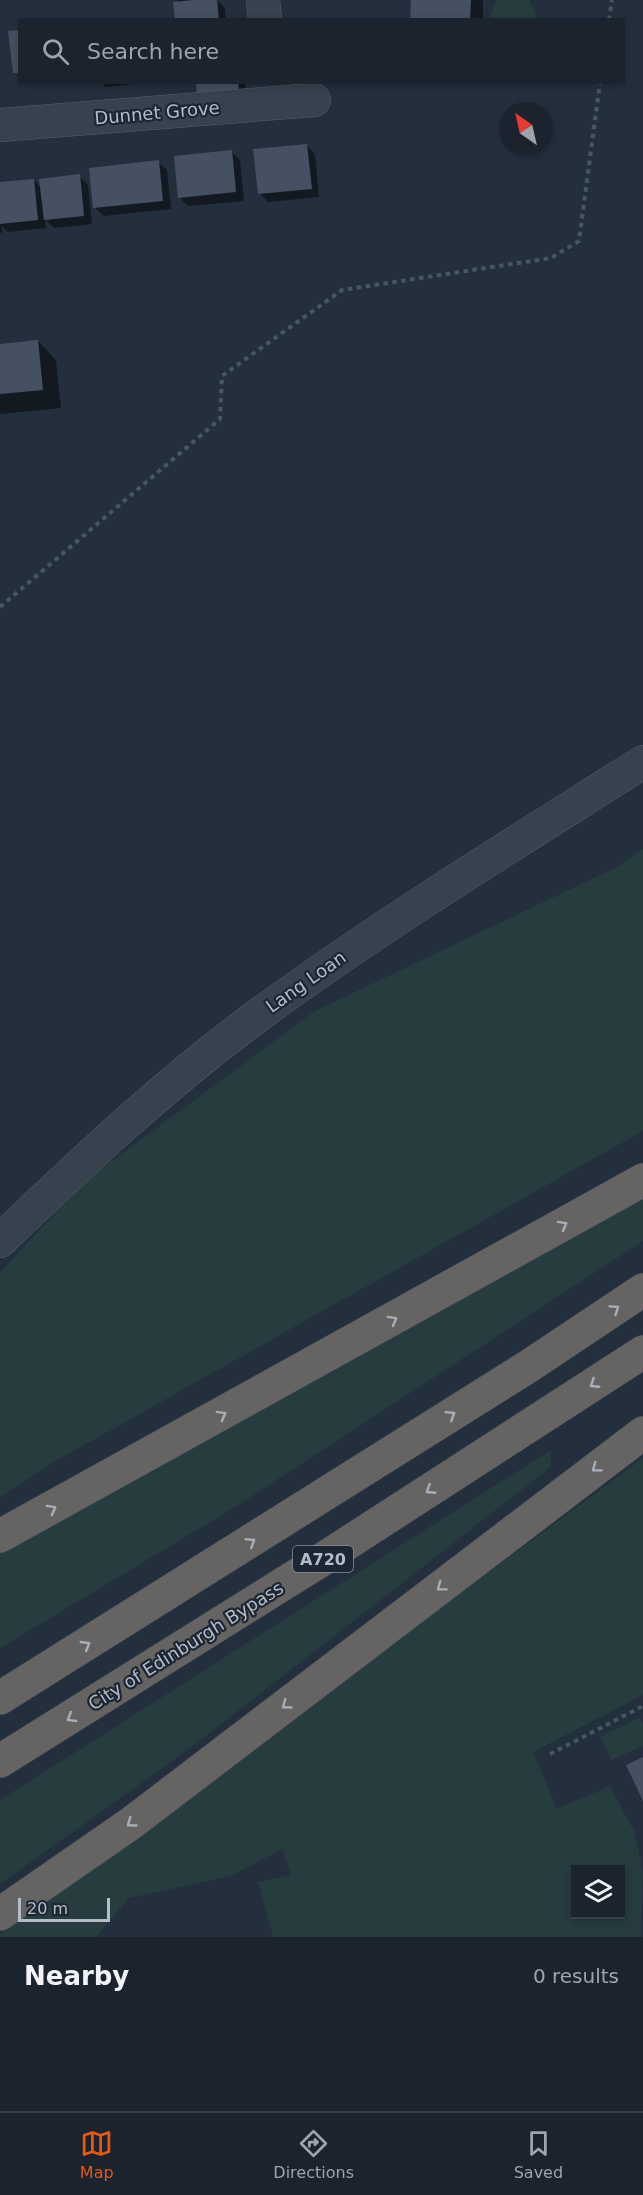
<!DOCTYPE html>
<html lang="en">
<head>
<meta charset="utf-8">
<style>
  body { margin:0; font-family:"DejaVu Sans",sans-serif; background:#282f3a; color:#f1f3f6 }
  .controls { position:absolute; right:18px; bottom:18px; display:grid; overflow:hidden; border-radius:0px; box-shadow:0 3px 9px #0003 }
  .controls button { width:54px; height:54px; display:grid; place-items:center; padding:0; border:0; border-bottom:2px solid #39404a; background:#1b232e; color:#f1f3f6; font:30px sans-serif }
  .compass { position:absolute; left:499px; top:102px; width:54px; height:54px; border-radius:50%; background:#1b232e; box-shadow:0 3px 9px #0003; rotate:326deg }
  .scale { position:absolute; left:18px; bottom:15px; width:92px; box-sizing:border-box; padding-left:6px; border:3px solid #b4bcc9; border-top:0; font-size:16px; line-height:21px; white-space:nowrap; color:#b4bcc9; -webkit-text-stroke:4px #1d2633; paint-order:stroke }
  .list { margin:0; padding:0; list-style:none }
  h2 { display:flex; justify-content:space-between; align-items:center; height:78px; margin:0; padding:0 24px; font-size:26px }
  h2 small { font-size:20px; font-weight:400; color:#a0a4aa }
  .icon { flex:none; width:33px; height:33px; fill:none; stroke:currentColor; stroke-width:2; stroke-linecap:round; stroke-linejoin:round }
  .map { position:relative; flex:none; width:643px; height:1937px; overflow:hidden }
  .search { position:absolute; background:#1b232e; box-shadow:0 3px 9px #0003; left:18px; right:18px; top:18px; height:66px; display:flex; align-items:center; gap:15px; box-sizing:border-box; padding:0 21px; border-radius:0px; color:#a0a4aa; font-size:22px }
  .sheet { height:174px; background:#1b232e }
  nav { display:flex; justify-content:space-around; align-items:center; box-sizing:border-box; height:84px; border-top:2px solid #39404a; background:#1b232e; font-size:16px; color:#a0a4aa }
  nav a { display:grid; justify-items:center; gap:3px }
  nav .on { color:#ea580c }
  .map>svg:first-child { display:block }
</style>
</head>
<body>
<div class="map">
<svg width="643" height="1937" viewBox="0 0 643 1937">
  <rect width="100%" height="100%" fill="#242f3e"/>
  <g fill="#263c3f" fill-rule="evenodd">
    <polygon points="496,0 529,0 538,16 535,19 489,19"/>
    <polygon points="643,849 643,1131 54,1462 0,1497 0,1273 82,1183 315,1011 619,866"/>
    <polygon points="643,1196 643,1241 240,1504 0,1648 0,1551"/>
    <polygon points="551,1450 551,1467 197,1743 0,1884 0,1800"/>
    <path d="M643 1458V1695L533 1752 557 1809 610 1786 635 1833 643 1872 641 1937H273L258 1882 291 1875 282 1849 231 1876 129 1898 96 1937H0V1934ZM576 1870H620V1914H576Z"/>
    <polygon points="640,1718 643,1724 643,1746 611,1760 600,1736"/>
  </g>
  <g fill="#0007">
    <polygon points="177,0 217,0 225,8 226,20 176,20 180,3"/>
    <polygon points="412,0 483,0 483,20 411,20"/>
    <polygon points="101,82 142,82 142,83 105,87"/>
    <polygon points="197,82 245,82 247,99"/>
    <polygon points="306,145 315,154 319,197 268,202 259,193"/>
    <polygon points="231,151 240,160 244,201 188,206 180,198"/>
    <polygon points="158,162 167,170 171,209 104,216 95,208"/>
    <polygon points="79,176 88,185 92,224 54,228 45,219 46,228 8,232 2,226 2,233 0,233 0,184 34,180 42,189"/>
    <polygon points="38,341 56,360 61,408 0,414 0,345"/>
  </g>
  <g fill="#455162">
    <polygon points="193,0 217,0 219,20 175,20 173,2"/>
    <polygon points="411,0 471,0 470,20 410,20"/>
    <polygon points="20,30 20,73 13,73 8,31"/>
    <polygon points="196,82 238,82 239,90 197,95"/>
    <polygon points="307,144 312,189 258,194 253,149"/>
    <polygon points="232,150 236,192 178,198 174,156"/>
    <polygon points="159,160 163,201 93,208 89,168"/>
    <polygon points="80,174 84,216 44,220 39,179"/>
    <polygon points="34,179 38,220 0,224 0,182"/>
    <polygon points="38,340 43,390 0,394 0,344"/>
    <polygon points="643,1757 643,1801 626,1765"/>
  </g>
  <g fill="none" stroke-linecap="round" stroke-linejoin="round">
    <g stroke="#565f6c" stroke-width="34">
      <g id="minor">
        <polyline points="263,0 265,20"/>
        <polyline points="0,125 314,100"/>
      </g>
    </g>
    <g stroke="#565f6c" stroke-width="34">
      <path id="tertiary" d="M0 1241C88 1156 178 1072 278 1001 396 916 520 840 643 762"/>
    </g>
    <g stroke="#434c59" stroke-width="34">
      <g id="trunk">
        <polyline points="0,1536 643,1180"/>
        <polyline points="0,1698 529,1366 643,1290"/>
        <polyline points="0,1761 323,1559 643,1352"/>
        <polyline points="0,1914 130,1824 643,1433"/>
      </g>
    </g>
    <g stroke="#44595c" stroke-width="4" stroke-dasharray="4.5 4.5" stroke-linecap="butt">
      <polyline points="609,20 612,0"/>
      <polyline points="0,607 220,419 222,376 342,290 551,258 579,241 600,82"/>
      <polyline points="550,1754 643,1706"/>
    </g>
    <use href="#minor" stroke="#38414e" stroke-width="33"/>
    <use href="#tertiary" stroke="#38414e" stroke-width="33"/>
    <use href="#trunk" stroke="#656462" stroke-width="33"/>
  </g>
  <defs><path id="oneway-chevron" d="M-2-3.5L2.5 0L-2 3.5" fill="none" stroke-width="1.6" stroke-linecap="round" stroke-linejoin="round" transform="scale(1.5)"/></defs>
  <g stroke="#a8afba">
    <use href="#oneway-chevron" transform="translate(563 1225) rotate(-29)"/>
    <use href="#oneway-chevron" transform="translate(615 1309) rotate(-34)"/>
    <use href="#oneway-chevron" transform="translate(393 1320) rotate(-29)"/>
    <use href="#oneway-chevron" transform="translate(594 1384) rotate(147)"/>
    <use href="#oneway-chevron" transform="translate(222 1415) rotate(-29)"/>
    <use href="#oneway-chevron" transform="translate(451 1415) rotate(-32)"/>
    <use href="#oneway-chevron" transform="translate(596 1468) rotate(143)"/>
    <use href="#oneway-chevron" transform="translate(430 1490) rotate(147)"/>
    <use href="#oneway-chevron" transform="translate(52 1509) rotate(-29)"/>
    <use href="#oneway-chevron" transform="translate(251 1542) rotate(-32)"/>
    <use href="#oneway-chevron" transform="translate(441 1587) rotate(143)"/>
    <use href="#oneway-chevron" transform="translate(86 1645) rotate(-31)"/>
    <use href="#oneway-chevron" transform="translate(286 1705) rotate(143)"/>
    <use href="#oneway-chevron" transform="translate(71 1718) rotate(149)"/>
    <use href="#oneway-chevron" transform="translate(131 1823) rotate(144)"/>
  </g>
  <g text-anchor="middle" stroke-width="4.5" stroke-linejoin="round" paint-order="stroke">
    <rect fill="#1d2633" stroke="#878f9c" stroke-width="1.5" x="293" y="1546" width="60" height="26" rx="4.5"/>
    <g font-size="16" font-weight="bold" fill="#b4bcc9">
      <text x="323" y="1565">A720</text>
    </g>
    <g font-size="18" fill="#b4bcc9" stroke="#1d2633">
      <text transform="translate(157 113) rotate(-5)" y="6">Dunnet Grove</text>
      <text transform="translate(306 982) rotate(-35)" y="6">Lang Loan</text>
      <text transform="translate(186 1646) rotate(-32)" y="6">City of Edinburgh Bypass</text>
    </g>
  </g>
</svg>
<div class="controls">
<button><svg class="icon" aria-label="layers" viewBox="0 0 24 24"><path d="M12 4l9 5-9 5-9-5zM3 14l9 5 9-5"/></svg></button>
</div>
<svg class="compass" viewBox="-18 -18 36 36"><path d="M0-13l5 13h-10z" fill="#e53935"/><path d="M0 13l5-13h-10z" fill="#a0a4aa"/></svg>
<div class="scale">20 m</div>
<div class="search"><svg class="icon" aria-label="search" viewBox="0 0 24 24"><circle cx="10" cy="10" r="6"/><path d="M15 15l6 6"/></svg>Search here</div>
</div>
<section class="sheet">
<h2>Nearby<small>0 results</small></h2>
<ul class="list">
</ul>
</section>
<nav>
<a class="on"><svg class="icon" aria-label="map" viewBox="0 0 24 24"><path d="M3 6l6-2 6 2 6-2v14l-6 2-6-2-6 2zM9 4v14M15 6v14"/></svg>Map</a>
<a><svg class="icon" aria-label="directions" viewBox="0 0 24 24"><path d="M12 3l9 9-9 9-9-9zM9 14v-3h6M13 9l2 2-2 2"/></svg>Directions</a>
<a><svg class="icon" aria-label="saved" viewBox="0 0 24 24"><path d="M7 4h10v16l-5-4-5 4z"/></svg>Saved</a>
</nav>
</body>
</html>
